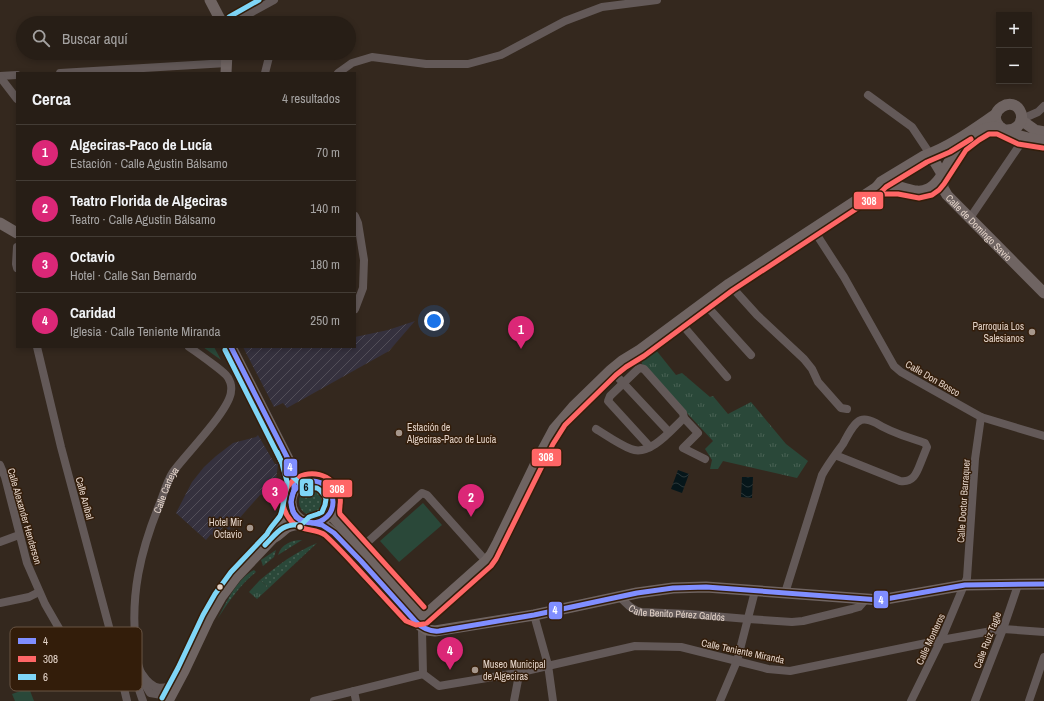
<!DOCTYPE html>
<html lang="es">
<head>
<meta charset="utf-8">
<style>
  body { margin:0; font-family:"Archivo Narrow",sans-serif; background:#2f271f; color:#f1f3f6 }
  .controls { position:absolute; right:12px; top:12px; display:grid; overflow:hidden; border-radius:0px; box-shadow:0 2px 6px #0003 }
  .controls button { width:36px; height:36px; display:grid; place-items:center; padding:0; border:0; border-bottom:1px solid #433c35; background:#271e16; color:#f1f3f6; font:20px sans-serif }
  .you { position:absolute; left:434px; top:321px; width:14px; height:14px; margin:-10px; border:3px solid #fff; border-radius:50%; background:#1a73e8; box-shadow:0 0 0 6px #1a73e833 }
  .badge { display:grid; place-items:center; width:26px; height:26px; border-radius:50%; background:#db2777; color:#fff; font-size:13px; font-weight:700 }
  .pin { position:absolute; translate:-50% -33px; filter:drop-shadow(0 1px 2px #0008) }
  .pin::after { content:''; position:absolute; top:21px; width:14px; height:12px; background:inherit; clip-path:polygon(0 0,100% 0,50% 100%) }
  .list { margin:0; padding:0; list-style:none }
  h2 { display:flex; justify-content:space-between; align-items:center; height:52px; margin:0; padding:0 16px; font-size:17px }
  h2 small { font-size:13px; font-weight:400; color:#a4a2a1 }
  .list li { display:grid; grid-template-columns:26px 1fr auto; gap:12px; align-items:center; box-sizing:border-box; height:56px; padding:0 16px; border-top:1px solid #433c35 }
  .list b { display:block; font-size:15px; white-space:nowrap }
  .list p { margin:0; font-size:13px; white-space:nowrap; color:#a4a2a1 }
  .list em { font-size:13px; font-style:normal; color:#a4a2a1 }
  .icon { flex:none; width:22px; height:22px; fill:none; stroke:currentColor; stroke-width:2; stroke-linecap:round; stroke-linejoin:round }
  .map { position:relative; flex:none; width:1044px; height:701px; overflow:hidden }
  .search { position:absolute; background:#271e16; box-shadow:0 2px 6px #0003; left:16px; top:16px; width:340px; height:44px; display:flex; align-items:center; gap:10px; box-sizing:border-box; padding:0 14px; border-radius:22px; color:#a4a2a1; font-size:15px }
  .panel { position:absolute; background:#271e16; box-shadow:0 2px 6px #0003; left:16px; top:72px; width:340px; height:276px; border-radius:0px }
  .map>svg:first-child { display:block }
</style>
</head>
<body>
<div class="map">
<svg width="1044" height="701" viewBox="0 0 1044 701">
  <defs>
    <pattern id="industrial-furrows" width="10" height="10" patternUnits="userSpaceOnUse"><rect width="10" height="10" fill="#35313e"/><path d="M-1 1l2-2M0 10L10 0M9 11l2-2" fill="none" stroke="#524e58"/></pattern>
    <pattern id="grass-dots" width="8" height="8" patternUnits="userSpaceOnUse"><rect width="8" height="8" fill="#2a4839"/><path d="M2 2h.1M6 6h.1" fill="none" stroke="#496254" stroke-width="1.8" stroke-linecap="round"/></pattern>
    <pattern id="park-tufts" width="24" height="20" patternUnits="userSpaceOnUse"><rect width="24" height="20" fill="#2a4839"/><path d="M3 7l-1-3M5 7V3M7 7l1-3M15 17l-1-3M17 17v-4M19 17l1-3" fill="none" stroke="#496254"/></pattern>
    <pattern id="water-waves" width="16" height="10" patternUnits="userSpaceOnUse"><rect width="16" height="10" fill="#06161a"/><path d="M0 5q4-4 8 0t8 0" fill="none" stroke="#2a373a"/></pattern>
  </defs>
  <rect width="100%" height="100%" fill="#34281e"/>
  <g fill="url(#industrial-furrows)">
    <polygon points="415,321 389,351 287,408 283,403 274,407 243,347 355,347 355,337 388,330"/>
    <polygon points="258,435 275,464 278,464 274,497 271,497 271,492 260,495 229,530 224,526 214,537 211,534 206,540 176,513 192,482 204,467 216,456 233,443 256,437"/>
  </g>
  <g fill="url(#grass-dots)">
    <circle cx="312" cy="502" r="13"/>
    <path d="M302 540 278 555C281 544 292 540 302 540Z"/>
    <path d="M317 543 269 588 260 580C279 564 294 553 317 543Z"/>
    <polygon points="276,550 274,557 263,566 261,560"/>
    <path d="M254 570 256 572C240 585 229 601 218 618 227 601 237 579 254 570Z"/>
  </g>
  <g fill="url(#park-tufts)">
    <polygon points="203,347 214,347 221,360"/>
    <polygon points="656,350 676,375 682,373 710,397 713,396 728,414 751,402 786,444 808,461 797,478 723,461 718,469 710,469 712,460 705,449 713,441 686,412 642,364 640,353"/>
    <polygon points="260,580 269,588 257,599 249,592"/>
  </g>
  <g fill="#2a4839">
    <polygon points="423,503 442,525 399,562 380,541"/>
    <polygon points="29,688 34,701 15,701 12,694"/>
  </g>
  <g fill="url(#water-waves)">
    <polygon points="678,470 689,474 682,493 671,489"/>
    <polygon points="742,477 753,477 752,498 741,497"/>
  </g>
  <g fill="none" stroke-linecap="round" stroke-linejoin="round">
    <g stroke="#635958" stroke-width="8">
      <polyline points="232,23 274,0"/>
      <polyline points="60,73 227,63"/>
      <polyline points="265,73 270,53"/>
      <polyline points="338,73 352,63 372,57 426,64 468,64 501,55 565,21 602,7 657,0"/>
      <polyline points="0,76 17,75"/>
      <polyline points="0,77 17,99"/>
      <polyline points="868,95 912,127 930,154"/>
      <polyline points="1022,119 1038,112 1044,106"/>
      <polyline points="355,216 358,223 364,260 363,288 355,309"/>
      <polyline points="970,218 1019,146"/>
      <polyline points="813,229 844,277 894,366 901,372 981,417 1044,436"/>
      <polyline points="17,247 16,264 17,268"/>
      <polyline points="729,284 757,315 804,359 812,369 818,382 841,408 847,409"/>
      <polyline points="704,303 751,355"/>
      <polyline points="679,321 727,377"/>
      <polyline points="37,347 61,447 112,638 127,701"/>
      <polyline points="611,370 669,432"/>
      <path d="M596 429C606 435 620 445 631 449 650 457 672 429 684 418L698 433 683 448 705 459"/>
      <polyline points="650,447 608,401 610,396 638,369 640,368 644,369 683,413 684,418"/>
      <polyline points="0,465 5,477 27,563 45,604 64,637"/>
      <polyline points="0,542 19,535"/>
      <polyline points="361,548 422,493 427,495 486,561"/>
      <path d="M785 593 822 475C828 464 835 455 843 444 847 437 853 423 861 420 866 418 872 421 876 423 891 433 908 437 925 443L927 447C925 452 923 457 921 462 917 472 914 483 900 481L835 455"/>
      <path id="s1" d="M620 597C627 604 632 610 641 612L689 614 748 619 792 622 803 621 852 609 859 607 866 599"/>
      <polyline points="0,603 29,597 39,592"/>
      <polyline points="534,615 548,665 553,701"/>
      <polyline points="419,624 422,630 423,674 439,686 517,673 635,646 681,647 768,669 790,671 941,640 1003,629 1044,632"/>
      <path d="M138 668C135 680 139 690 143 701"/>
      <polyline points="143,679 144,683 150,693 162,695 173,692"/>
      <path id="s2" d="M179 679C164 692 153 691 142 674 137 667 137 657 136 648 130 595 140 552 160 503 164 493 167 481 173 472 185 455 231 409 231 391 232 386 230 379 226 375 222 371 218 368 214 365 206 359 198 353 189 347"/>
      <polyline points="354,691 356,701"/>
      <polyline points="314,701 423,674"/>
      <polyline points="514,701 518,680 517,673"/>
      <polyline points="720,701 737,661 755,591"/>
      <polyline points="911,701 941,640 967,578 975,459 981,417"/>
      <polyline points="975,701 1003,629 1018,585"/>
      <polyline points="1029,701 1044,657"/>
    </g>
    <g stroke="#6f6462" stroke-width="11">
      <polyline points="210,0 222,23"/>
      <polyline points="226,73 227,53"/>
      <polyline points="1021,120 1035,130 1044,132"/>
      <path d="M1005 130C1015 131 1024 124 1021 113 1014 93 984 112 1000 127 1002 129 1005 130 1008 132 1020 137 1031 139 1044 141"/>
      <path id="s3" d="M930 154 942 174 943 188 947 195 1044 293"/>
      <path d="M877 187 881 182 924 156C950 147 974 129 996 114"/>
      <polyline points="0,223 17,233"/>
      <path d="M231 347 289 461C290 471 294 480 294 490"/>
      <circle cx="312" cy="502" r="21"/>
      <polyline points="331,511 334,518 344,529 421,615"/>
      <polyline points="316,523 325,526 337,536 418,624 427,630 435,631 534,615 637,593 673,588 706,587 880,600 965,585 1044,584"/>
      <path d="M275 532C283 524 288 516 291 505"/>
      <path d="M411 616 417 618 423 617 487 560 491 555 498 542 539 457 554 429 573 407 611 370 622 361 640 350 729 284 877 187C884 187 892 187 899 187 909 189 918 194 928 189 941 182 946 166 953 155 960 146 966 140 975 134 984 128 991 126 1001 128"/>
      <path d="M168 701 184 671 209 618 221 597 236 577 273 538C279 535 282 531 286 528 293 524 302 524 309 523"/>
    </g>
    <g stroke="#331d0a" stroke-width="8">
      <g id="bus-1">
        <path d="M231 347 289 461 294 482V489L291 502 293 512 296 517 300 520 322 525 334 533 361 561 415 621C422 628 429 632 439 631L534 615 637 593 673 588 706 587 880 600 965 585 1044 584"/>
        <circle cx="312" cy="502" r="21"/>
      </g>
    </g>
    <g stroke="#331d0a" stroke-width="8">
      <g id="bus-2">
        <polyline points="873,198 881,192 886,187 927,162 950,152 971,139"/>
        <path d="M424 607 340 514C339 510 340 509 340 505 341 500 340 492 337 488 326 469 298 469 287 488 280 500 283 512 292 522 302 532 316 528 325 535 336 545 347 557 357 568 373 585 390 604 406 621L416 625 424 624"/>
        <polyline points="427,623 491,566 496,559 553,444 565,425 616,375 626,367 644,356 733,290 879,194 898,194 919,198 932,195 939,190 944,184 966,150 979,140 989,134 997,134 1018,144 1043,148"/>
      </g>
    </g>
    <g stroke="#331d0a" stroke-width="8">
      <g id="bus-3">
        <polyline points="229,17 259,0"/>
        <path d="M265 545C277 533 282 523 301 525L309 517 318 514 322 512 325 505 326 499 325 496 320 490 317 488 304 487 294 478 290 470 283 465 277 452"/>
        <path d="M162 698 178 668 203 615 215 594 231 572 267 534C270 527 276 522 280 516 282 512 287 487 287 482 286 476 283 469 282 463L225 350"/>
      </g>
    </g>
    <use href="#bus-1" stroke="#808eff" stroke-width="5"/>
    <use href="#bus-2" stroke="#f66" stroke-width="5"/>
    <use href="#bus-3" stroke="#7fd6f7" stroke-width="5"/>
  </g>
  <g fill="#a6978c" stroke="#331d0a" stroke-width="1.5">
    <circle cx="1032" cy="332" r="4"/>
    <circle cx="399" cy="433" r="4"/>
    <circle cx="250" cy="528" r="4"/>
    <circle cx="475" cy="670" r="4"/>
  </g>
  <g fill="#e3d3c8" stroke="#331d0a" stroke-width="1.5">
    <circle cx="300" cy="527" r="3.5"/>
    <circle cx="220" cy="587" r="3.5"/>
  </g>
  <g text-anchor="middle" stroke-width="3" stroke-linejoin="round" paint-order="stroke">
    <g font-size="10" fill="#e3d3c8" stroke="#331d0a">
      <text dy="4" stroke="none"><textPath href="#s3" startOffset="91">Calle de Domingo Savio</textPath></text>
      <text transform="translate(933 378) rotate(30)" y="4">Calle Don Bosco</text>
      <text dy="4" stroke="none"><textPath href="#s2" startOffset="235">Calle Carteya</textPath></text>
      <text transform="translate(85 498) rotate(75)" y="4">Calle Aníbal</text>
      <text transform="translate(963 501) rotate(-86)" y="4">Calle Doctor Barraquer</text>
      <text transform="translate(25 516) rotate(74)" y="4">Calle Alexander Henderson</text>
      <text dy="4" stroke="none"><textPath href="#s1" startOffset="62">Calle Benito Pérez Galdós</textPath></text>
      <text transform="translate(930 639) rotate(-65)" y="4">Calle Monteros</text>
      <text transform="translate(987 640) rotate(-69)" y="4">Calle Ruiz Tagle</text>
      <text transform="translate(743 651) rotate(12)" y="4">Calle Teniente Miranda</text>
    </g>
    <g font-size="10" fill="#e3d3c8" stroke="#331d0a" text-anchor="end">
      <text x="1024" y="330">Parroquia Los<tspan x="1024" dy="12">Salesianos</tspan></text>
      <text x="407" y="431" text-anchor="start">Estación de<tspan x="407" dy="12">Algeciras-Paco de Lucía</tspan></text>
      <text x="242" y="526">Hotel Mir<tspan x="242" dy="12">Octavio</tspan></text>
      <text x="483" y="668" text-anchor="start">Museo Municipal<tspan x="483" dy="12">de Algeciras</tspan></text>
    </g>
  </g>
  <rect x="10" y="627" width="132" height="64" rx="6" fill="#331d0a" stroke="#685443" stroke-width="1"/>
  <rect x="18" y="638" width="18" height="6" fill="#808eff"/>
  <rect x="18" y="656" width="18" height="6" fill="#f66"/>
  <rect x="18" y="674" width="18" height="6" fill="#7fd6f7"/>
  <g font-size="11" fill="#e3d3c8">
    <text x="43" y="645">4</text>
    <text x="43" y="663">308</text>
    <text x="43" y="681">6</text>
  </g>
  <g stroke="#331d0a" stroke-width="1.5">
    <rect x="853" y="191" width="31" height="19" rx="4" fill="#f66"/>
    <rect x="531" y="448" width="31" height="19" rx="4" fill="#f66"/>
    <rect x="283" y="458" width="15" height="19" rx="4" fill="#808eff"/>
    <rect x="299" y="478" width="15" height="19" rx="4" fill="#7fd6f7"/>
    <rect x="322" y="479" width="31" height="19" rx="4" fill="#f66"/>
    <rect x="873" y="590" width="16" height="19" rx="4" fill="#808eff"/>
    <rect x="548" y="601" width="15" height="19" rx="4" fill="#808eff"/>
  </g>
  <g font-size="11" text-anchor="middle" font-weight="bold" fill="#fff">
    <text x="869" y="205">308</text>
    <text x="546" y="461">308</text>
    <text x="290" y="471">4</text>
    <text x="337" y="493">308</text>
    <text x="881" y="604">4</text>
    <text x="555" y="614">4</text>
  </g>
  <g font-size="11" text-anchor="middle" font-weight="bold" fill="#111">
    <text x="306" y="491">6</text>
  </g>
</svg>
<div class="controls">
<button>+</button>
<button>−</button>
</div>
<div class="you"></div>
<div class="pin badge" style="left:521px;top:349px">1</div>
<div class="pin badge" style="left:471px;top:517px">2</div>
<div class="pin badge" style="left:275px;top:511px">3</div>
<div class="pin badge" style="left:450px;top:670px">4</div>
<div class="search"><svg class="icon" aria-label="search" viewBox="0 0 24 24"><circle cx="10" cy="10" r="6"/><path d="M15 15l6 6"/></svg>Buscar aquí</div>
<section class="panel">
<h2>Cerca<small>4 resultados</small></h2>
<ul class="list">
<li><span class="badge">1</span><div><b>Algeciras-Paco de Lucía</b><p>Estación · Calle Agustin Bálsamo</p></div><em>70 m</em></li>
<li><span class="badge">2</span><div><b>Teatro Florida de Algeciras</b><p>Teatro · Calle Agustin Bálsamo</p></div><em>140 m</em></li>
<li><span class="badge">3</span><div><b>Octavio</b><p>Hotel · Calle San Bernardo</p></div><em>180 m</em></li>
<li><span class="badge">4</span><div><b>Caridad</b><p>Iglesia · Calle Teniente Miranda</p></div><em>250 m</em></li>
</ul>
</section>
</div>
</body>
</html>
